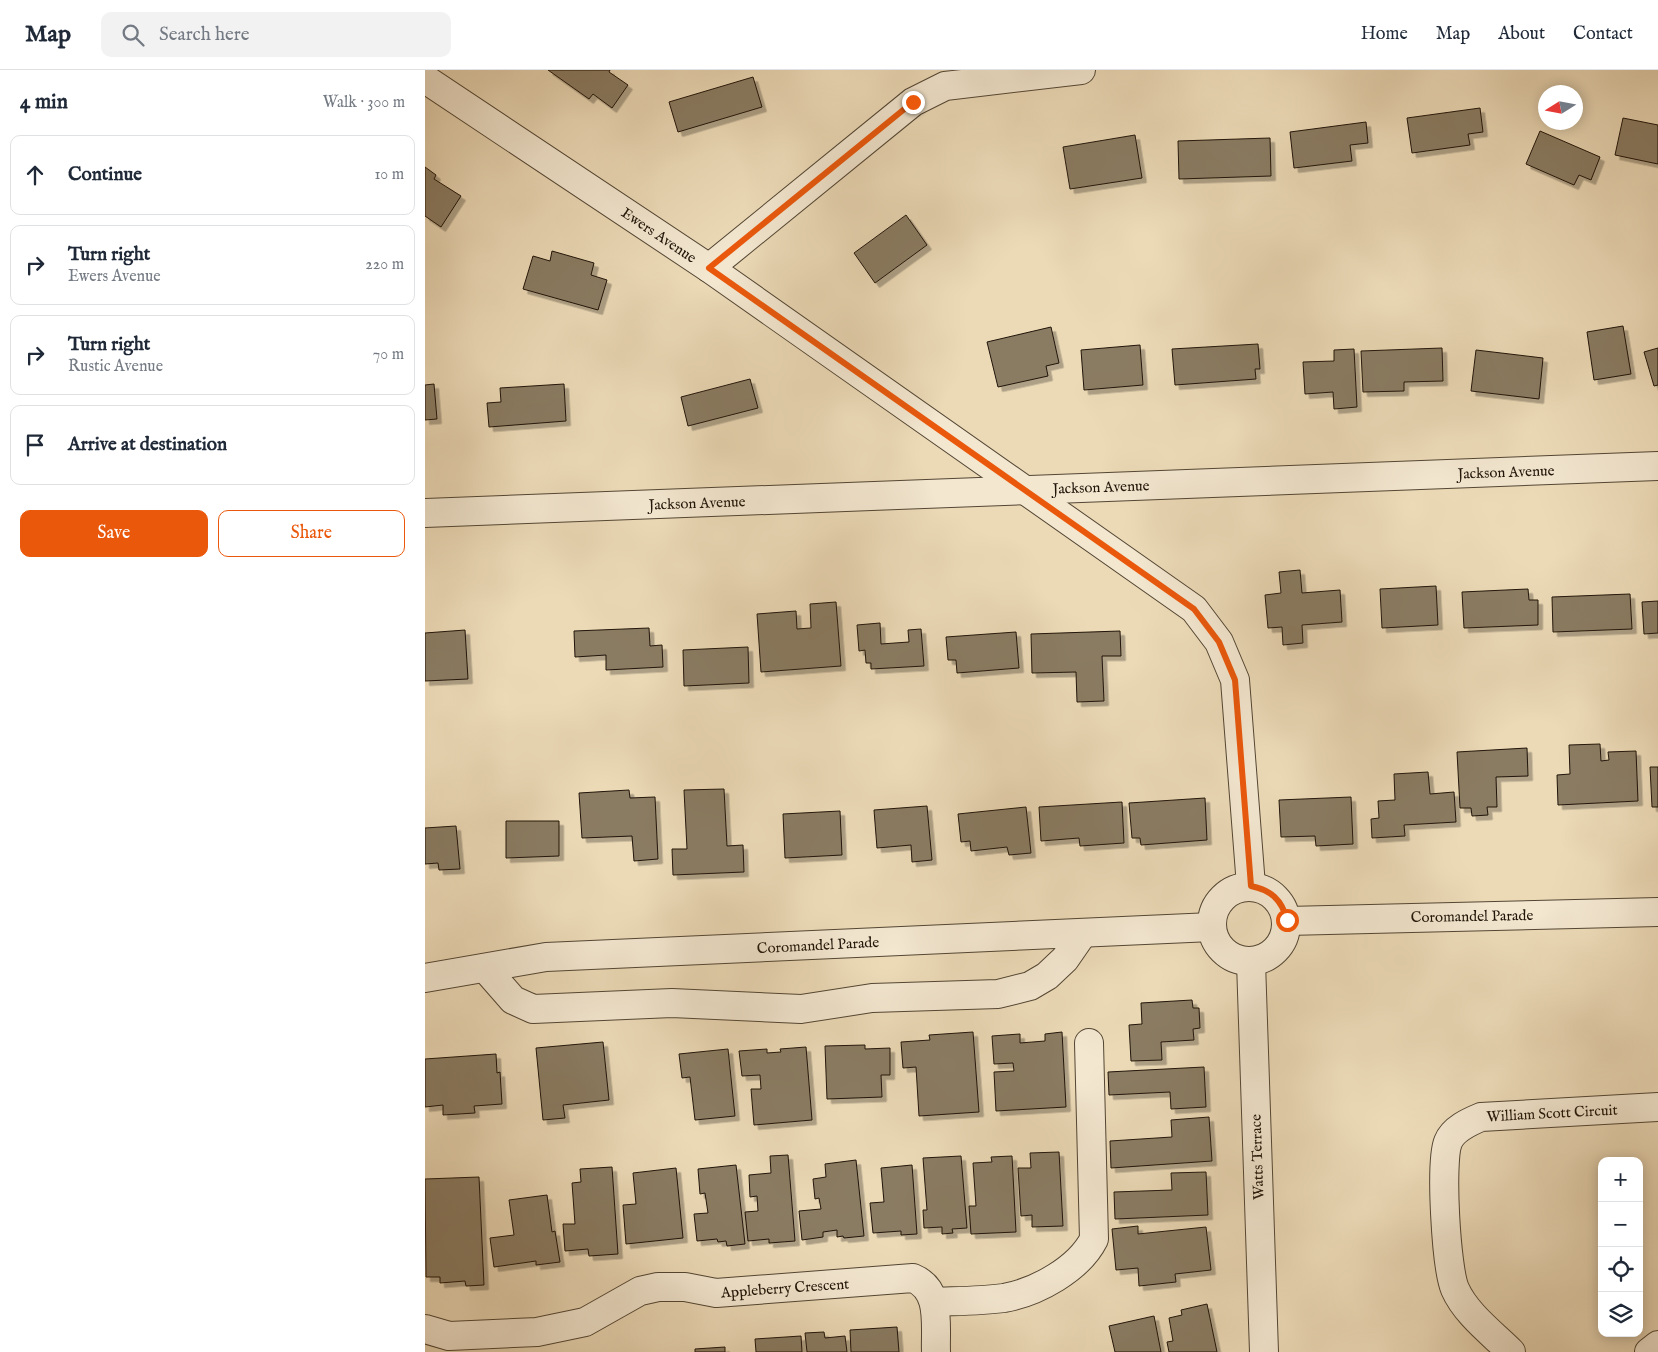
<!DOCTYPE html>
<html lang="en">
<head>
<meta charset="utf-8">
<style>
  body { margin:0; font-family:"IM FELL English",serif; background:#f2f2f3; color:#1f2937 }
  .controls { position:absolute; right:15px; bottom:15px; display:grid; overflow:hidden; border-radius:10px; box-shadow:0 2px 12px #0003 }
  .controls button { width:45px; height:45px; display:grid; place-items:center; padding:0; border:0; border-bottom:1px solid #e0e1e3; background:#fff; color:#1f2937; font:25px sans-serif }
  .compass { position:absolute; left:1113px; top:15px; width:45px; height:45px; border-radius:50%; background:#fff; box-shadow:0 2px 12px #0003; rotate:259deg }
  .stop { position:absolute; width:15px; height:15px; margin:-11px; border:4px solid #ea580c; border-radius:50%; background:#fff }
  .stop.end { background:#ea580c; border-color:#fff; box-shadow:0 1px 5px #0008 }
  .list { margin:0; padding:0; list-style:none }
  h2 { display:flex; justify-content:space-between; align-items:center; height:65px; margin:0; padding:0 20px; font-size:21px }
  h2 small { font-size:16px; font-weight:400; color:#747a83 }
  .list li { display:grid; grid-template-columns:32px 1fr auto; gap:15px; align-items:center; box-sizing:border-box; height:80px; margin:0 10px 10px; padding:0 10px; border:1px solid #e0e1e3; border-radius:10px }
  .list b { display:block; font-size:19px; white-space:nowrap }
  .list p { margin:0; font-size:16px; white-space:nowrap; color:#747a83 }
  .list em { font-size:16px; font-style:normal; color:#747a83 }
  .actions { display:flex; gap:10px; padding:15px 20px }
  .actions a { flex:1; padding:11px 0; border:1px solid #ea580c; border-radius:10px; text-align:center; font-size:18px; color:#ea580c }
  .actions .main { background:#ea580c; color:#fff }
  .icon { flex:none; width:28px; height:28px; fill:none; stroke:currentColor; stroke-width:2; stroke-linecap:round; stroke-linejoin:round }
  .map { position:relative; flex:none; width:1233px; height:1282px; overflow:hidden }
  header { display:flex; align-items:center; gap:30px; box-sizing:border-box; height:70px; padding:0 25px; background:#fff; border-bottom:1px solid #e0e1e3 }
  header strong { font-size:24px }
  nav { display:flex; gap:28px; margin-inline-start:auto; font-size:18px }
  .search { width:350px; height:45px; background:#f2f2f3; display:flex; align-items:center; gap:12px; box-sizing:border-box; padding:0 18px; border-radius:10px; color:#747a83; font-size:19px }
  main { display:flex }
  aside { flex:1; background:#fff }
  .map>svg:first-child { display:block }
</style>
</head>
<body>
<header>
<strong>Map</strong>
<div class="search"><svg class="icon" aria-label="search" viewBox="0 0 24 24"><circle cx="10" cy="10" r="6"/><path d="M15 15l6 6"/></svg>Search here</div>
<nav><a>Home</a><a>Map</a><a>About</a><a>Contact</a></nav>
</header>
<main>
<aside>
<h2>4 min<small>Walk · 300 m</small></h2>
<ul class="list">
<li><svg class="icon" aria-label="ahead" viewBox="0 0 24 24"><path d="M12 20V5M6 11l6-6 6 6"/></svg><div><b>Continue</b></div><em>10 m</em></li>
<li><svg class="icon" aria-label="right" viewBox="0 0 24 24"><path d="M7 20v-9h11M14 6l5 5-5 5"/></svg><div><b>Turn right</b><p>Ewers Avenue</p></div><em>220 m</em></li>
<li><svg class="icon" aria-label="right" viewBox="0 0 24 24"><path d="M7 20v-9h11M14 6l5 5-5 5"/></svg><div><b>Turn right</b><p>Rustic Avenue</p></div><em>70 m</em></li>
<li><svg class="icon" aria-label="arrive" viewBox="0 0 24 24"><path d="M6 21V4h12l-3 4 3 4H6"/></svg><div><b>Arrive at destination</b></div></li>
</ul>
<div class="actions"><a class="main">Save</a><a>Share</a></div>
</aside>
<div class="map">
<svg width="1233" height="1282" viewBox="0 0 1233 1282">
  <defs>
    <filter id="shadow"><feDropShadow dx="4.5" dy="4.5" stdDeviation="0" flood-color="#0004"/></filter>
  </defs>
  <rect width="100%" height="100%" fill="#ecdab7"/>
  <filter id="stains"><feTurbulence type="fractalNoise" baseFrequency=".004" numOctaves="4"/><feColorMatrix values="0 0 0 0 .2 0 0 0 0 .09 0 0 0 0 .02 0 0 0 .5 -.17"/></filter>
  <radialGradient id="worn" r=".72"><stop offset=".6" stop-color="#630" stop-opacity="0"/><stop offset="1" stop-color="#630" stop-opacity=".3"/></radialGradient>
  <g fill="#8a7b63" stroke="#201509" filter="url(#shadow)">
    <polygon points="123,0 185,0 184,2 203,15 187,38 168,24 164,29"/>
    <polygon points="328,7 337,37 253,62 244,32"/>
    <polygon points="1055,38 1058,62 1043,64 1045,75 987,83 982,48"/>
    <polygon points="1198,48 1233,55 1233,94 1190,85"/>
    <polygon points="941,52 943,73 925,75 927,91 869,98 865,62"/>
    <polygon points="1115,61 1175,87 1166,110 1154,105 1149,115 1101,94"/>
    <polygon points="710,65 717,108 645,119 638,77"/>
    <polygon points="845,68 846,106 754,109 753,71"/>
    <polygon points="0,97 11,105 9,109 36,126 16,157 0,146"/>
    <polygon points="481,145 502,175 450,213 429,183"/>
    <polygon points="127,181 169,193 166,205 182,210 173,240 98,219 108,186 125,191"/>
    <polygon points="1198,256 1206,304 1169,310 1162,262"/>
    <polygon points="626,257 634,293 621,296 623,306 573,317 562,272"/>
    <polygon points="833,274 835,299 830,299 831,309 750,315 747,279"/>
    <polygon points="715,275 718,315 659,320 656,280"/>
    <polygon points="1017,278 1018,311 979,312 979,321 938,322 936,281"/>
    <polygon points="1233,278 1233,315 1229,316 1219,282"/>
    <polygon points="929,279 932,337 909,339 908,322 880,324 878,292 909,291 909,280"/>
    <polygon points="1051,280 1118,288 1114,329 1046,321"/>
    <polygon points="325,309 333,338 263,356 256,327"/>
    <polygon points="9,314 12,349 0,350 0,315"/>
    <polygon points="139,314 141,351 64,357 62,333 76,332 75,318"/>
    <polygon points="875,500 877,523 915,520 917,552 877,555 878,573 858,575 857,557 843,558 840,525 856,523 854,502"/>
    <polygon points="1011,516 1013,555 957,558 955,519"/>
    <polygon points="1103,519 1104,530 1113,530 1113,555 1039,558 1037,522"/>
    <polygon points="1205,524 1207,559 1128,562 1127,527"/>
    <polygon points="1233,531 1233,563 1219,564 1217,532"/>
    <polygon points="411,532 416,596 336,602 332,544 371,541 372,559 386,558 385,534"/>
    <polygon points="455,553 456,574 484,572 483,560 496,559 499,596 446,599 446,593 441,593 440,580 434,581 432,555"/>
    <polygon points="224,558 225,576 237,575 238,597 181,600 181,585 150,587 149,561"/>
    <polygon points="40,560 43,609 0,611 0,563"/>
    <polygon points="695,561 696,586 677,586 679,631 652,632 651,602 607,603 606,564"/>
    <polygon points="591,562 594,598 532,603 531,590 523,590 521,567"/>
    <polygon points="323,577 324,613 259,616 258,580"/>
    <polygon points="1175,674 1176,691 1184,690 1183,682 1211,681 1213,731 1133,735 1132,705 1145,704 1144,675"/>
    <polygon points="1102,678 1103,706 1071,707 1072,737 1062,737 1063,745 1047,746 1046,738 1035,738 1032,682"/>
    <polygon points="1225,697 1233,697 1233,737 1227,737"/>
    <polygon points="1003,702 1005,724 1029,722 1031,752 979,755 980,766 947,768 946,749 954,748 953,731 970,730 969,704"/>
    <polygon points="299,719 302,776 318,775 319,802 248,805 247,779 262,779 259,720"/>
    <polygon points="204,720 205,728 230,727 233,789 209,791 207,766 157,768 154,723"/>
    <polygon points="926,727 928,774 891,776 890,766 856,767 854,730"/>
    <polygon points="780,728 782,770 716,775 715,768 707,768 704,733"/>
    <polygon points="697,732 699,773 655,776 654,768 616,771 614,737"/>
    <polygon points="502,736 507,790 487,792 486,775 452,778 449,740"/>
    <polygon points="601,737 606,783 584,785 582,777 546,781 545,771 536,772 533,744"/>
    <polygon points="415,741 417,785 360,788 358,744"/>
    <polygon points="81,751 134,751 134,786 81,788"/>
    <polygon points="31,756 35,799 14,800 13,793 0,794 0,758"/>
    <polygon points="767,930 768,938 774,938 775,958 768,959 769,970 736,972 737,990 706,991 704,955 717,954 716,933"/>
    <polygon points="548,962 554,1042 494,1046 491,997 478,998 476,972 505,970 504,965"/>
    <polygon points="637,962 641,1037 571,1041 569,1002 589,1001 588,993 569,994 567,966 595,964 595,973 620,971 620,964"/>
    <polygon points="178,972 184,1030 138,1035 140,1048 118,1050 111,978"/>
    <polygon points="440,975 440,979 465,978 465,1005 456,1005 457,1027 402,1029 400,976"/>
    <polygon points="381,977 387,1050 329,1055 326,1019 336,1019 335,1005 317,1006 314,981 342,979 342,983 356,982 355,979"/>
    <polygon points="303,979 310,1046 270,1050 265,1007 257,1008 254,984"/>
    <polygon points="71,984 72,1003 75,1002 77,1034 49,1036 50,1043 18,1045 18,1035 0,1037 0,989"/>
    <polygon points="779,997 781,1037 746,1039 745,1022 684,1025 683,1002"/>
    <polygon points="784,1047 787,1091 686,1098 685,1071 747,1067 746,1050"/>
    <polygon points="634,1082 638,1156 607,1157 607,1145 596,1146 593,1098 606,1098 605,1083"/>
    <polygon points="363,1085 370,1171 344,1173 344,1169 323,1171 320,1142 333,1141 332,1126 325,1127 324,1105 346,1103 345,1086"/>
    <polygon points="536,1086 542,1158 527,1159 528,1163 517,1164 517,1157 499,1158 498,1140 502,1140 498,1088"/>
    <polygon points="587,1086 591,1162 546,1164 544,1136 551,1136 548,1093 567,1092 566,1087"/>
    <polygon points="431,1090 439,1166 419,1168 418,1166 412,1167 412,1160 398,1162 398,1167 377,1170 374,1141 396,1139 394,1128 390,1129 388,1109 401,1107 400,1094"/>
    <polygon points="311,1095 320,1174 302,1176 301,1171 293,1172 292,1169 272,1171 269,1144 283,1143 280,1123 275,1124 273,1099"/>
    <polygon points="487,1095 492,1164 476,1165 476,1161 448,1163 445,1133 459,1132 456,1098"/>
    <polygon points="187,1097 193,1184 164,1186 163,1179 140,1181 138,1154 150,1154 147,1113 156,1112 155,1099"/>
    <polygon points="251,1098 258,1168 201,1174 198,1135 211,1134 208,1103"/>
    <polygon points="781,1102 783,1145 690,1149 689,1122 747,1120 746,1103"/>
    <polygon points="54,1107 59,1215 41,1216 40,1211 15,1213 15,1207 1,1207 0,1109"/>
    <polygon points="122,1125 127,1162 130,1161 135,1192 111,1195 111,1191 69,1197 65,1168 89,1165 84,1130"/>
    <polygon points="713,1156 713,1164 781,1157 786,1200 750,1204 751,1212 714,1216 713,1198 691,1200 687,1159"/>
    <polygon points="782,1234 792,1282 744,1282 742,1272 748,1271 744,1248 757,1245 756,1240"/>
    <polygon points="729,1246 736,1282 690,1282 684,1256"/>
    <polygon points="472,1257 474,1282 426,1282 425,1260"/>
    <polygon points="399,1262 400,1268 420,1266 422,1282 382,1282 380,1263"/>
    <polygon points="376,1266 377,1282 331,1282 330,1269"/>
    <polygon points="300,1277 300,1282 270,1282 270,1279"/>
  </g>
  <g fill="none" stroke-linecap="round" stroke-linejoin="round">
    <g stroke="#534634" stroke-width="30">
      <g id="minor">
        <polyline points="0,9 284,198 769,539 794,572 810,610 826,816"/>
        <polyline points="284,198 488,32 520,16 656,0"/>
        <polyline points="0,443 1233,396"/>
        <circle cx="824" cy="854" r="37"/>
        <polyline points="862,851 1233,842"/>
        <polyline points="826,892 839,1282"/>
        <polyline points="60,898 88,930 108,939 247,933 376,939 447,928 573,924 605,916 622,906 640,889 658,863"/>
        <polyline points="0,908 121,887 787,857"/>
        <path d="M509 1232C532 1231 556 1231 579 1228 612 1222 654 1199 669 1169L664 973"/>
        <path d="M0 1259 24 1266 112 1262 160 1252 215 1221 233 1217H260L291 1223 488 1208C517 1220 510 1256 511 1282"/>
        <path d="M1086 1282C1068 1264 1041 1244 1030 1219 1021 1198 1015 1092 1023 1072 1028 1059 1044 1052 1056 1047L1233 1037"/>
        <polyline points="1224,1282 1233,1275"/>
      </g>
    </g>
    <use href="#minor" stroke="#f3e7d0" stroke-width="28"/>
  </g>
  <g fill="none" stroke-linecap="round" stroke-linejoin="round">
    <path stroke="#ea580c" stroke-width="6" d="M488 32 284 198 769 539 794 572 810 610 826 816C846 820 857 830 862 850"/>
  </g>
  <g text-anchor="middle" stroke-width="5" stroke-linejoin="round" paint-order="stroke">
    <g font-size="15" fill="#201509" stroke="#f3e7d0">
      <text transform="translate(234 165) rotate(34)" y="5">Ewers Avenue</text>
      <text transform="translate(1081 402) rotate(-2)" y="5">Jackson Avenue</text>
      <text transform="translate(676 417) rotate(-2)" y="5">Jackson Avenue</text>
      <text transform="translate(272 433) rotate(-2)" y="5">Jackson Avenue</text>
      <text transform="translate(1047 846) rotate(-1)" y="5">Coromandel Parade</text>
      <text transform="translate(393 875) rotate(-3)" y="5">Coromandel Parade</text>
      <text transform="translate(1127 1043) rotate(-3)" y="5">William Scott Circuit</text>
      <text transform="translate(832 1087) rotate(-92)" y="5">Watts Terrace</text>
      <text transform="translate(360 1218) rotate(-4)" y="5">Appleberry Crescent</text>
    </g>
  </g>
  <rect width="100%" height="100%" filter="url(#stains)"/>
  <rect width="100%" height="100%" fill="url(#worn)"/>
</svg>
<div class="controls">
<button>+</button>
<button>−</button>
<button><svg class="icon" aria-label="locate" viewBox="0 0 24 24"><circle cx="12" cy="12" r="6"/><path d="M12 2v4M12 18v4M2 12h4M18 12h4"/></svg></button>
<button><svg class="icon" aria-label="layers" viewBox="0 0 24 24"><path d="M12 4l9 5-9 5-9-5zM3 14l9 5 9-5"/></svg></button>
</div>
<svg class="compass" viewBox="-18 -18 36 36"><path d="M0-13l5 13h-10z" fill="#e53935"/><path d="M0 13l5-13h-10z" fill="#747a83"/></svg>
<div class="stop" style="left:862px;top:850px"></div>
<div class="stop end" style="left:488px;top:32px"></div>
</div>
</main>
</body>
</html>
